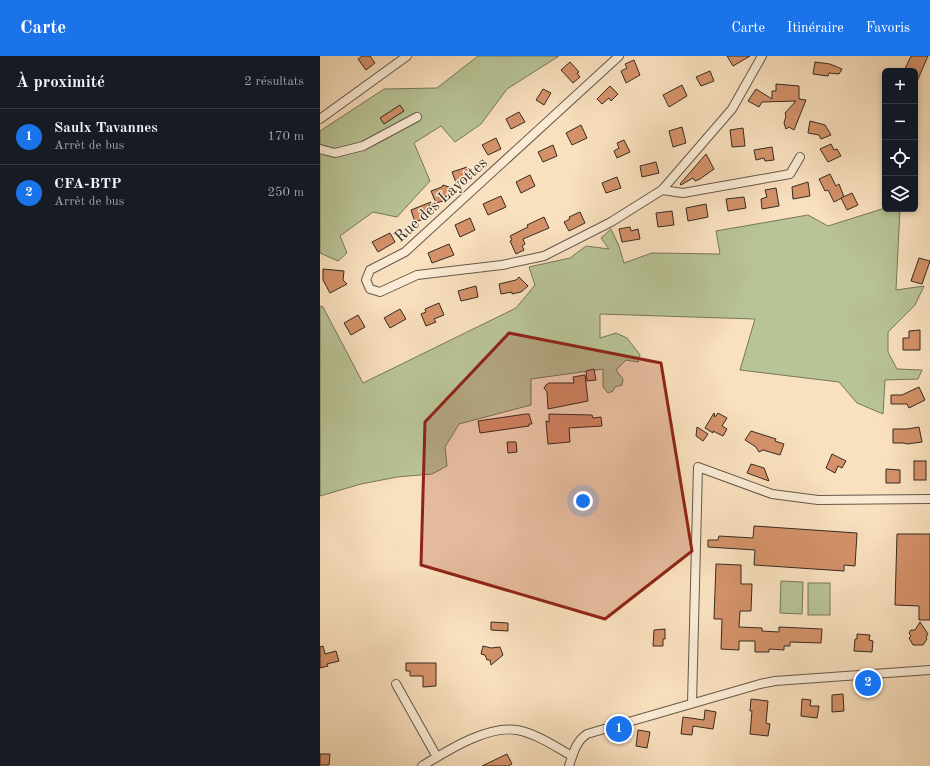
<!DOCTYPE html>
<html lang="fr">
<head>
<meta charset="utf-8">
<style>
  body { margin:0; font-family:"Old Standard TT",serif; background:#20242c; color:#f1f3f6 }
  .controls { position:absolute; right:12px; top:12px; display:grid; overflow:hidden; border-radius:6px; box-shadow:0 2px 6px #0003 }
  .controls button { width:36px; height:36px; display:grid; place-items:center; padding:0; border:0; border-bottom:1px solid #363941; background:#171b24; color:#f1f3f6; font:20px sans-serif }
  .you { position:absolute; left:263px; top:445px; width:14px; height:14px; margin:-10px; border:3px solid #fff; border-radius:50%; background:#1a73e8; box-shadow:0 0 0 6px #1a73e833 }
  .badge { display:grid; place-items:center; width:26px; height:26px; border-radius:50%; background:#1a73e8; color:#fff; font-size:13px; font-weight:700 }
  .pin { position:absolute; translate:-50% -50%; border:2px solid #fff; box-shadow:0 1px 4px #0006 }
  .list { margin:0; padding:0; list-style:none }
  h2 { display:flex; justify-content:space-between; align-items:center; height:52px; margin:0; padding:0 16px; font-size:17px }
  h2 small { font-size:13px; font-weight:400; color:#9ea1a6 }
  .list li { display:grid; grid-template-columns:26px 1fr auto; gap:12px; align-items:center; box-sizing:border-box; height:56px; padding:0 16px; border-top:1px solid #363941 }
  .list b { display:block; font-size:15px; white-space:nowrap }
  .list p { margin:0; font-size:13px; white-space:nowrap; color:#9ea1a6 }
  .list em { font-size:13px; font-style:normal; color:#9ea1a6 }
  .icon { flex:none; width:22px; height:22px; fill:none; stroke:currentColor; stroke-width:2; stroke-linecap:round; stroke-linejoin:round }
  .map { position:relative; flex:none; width:610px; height:710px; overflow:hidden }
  header { display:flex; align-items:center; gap:24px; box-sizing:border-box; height:56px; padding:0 20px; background:#1a73e8; color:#fff }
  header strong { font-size:19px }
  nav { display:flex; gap:22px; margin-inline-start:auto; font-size:14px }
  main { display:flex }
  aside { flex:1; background:#171b24 }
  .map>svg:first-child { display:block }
</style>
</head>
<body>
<header>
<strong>Carte</strong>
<nav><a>Carte</a><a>Itinéraire</a><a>Favoris</a></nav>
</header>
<main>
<aside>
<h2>À proximité<small>2 résultats</small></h2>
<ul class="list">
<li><span class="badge">1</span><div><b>Saulx Tavannes</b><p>Arrêt de bus</p></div><em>170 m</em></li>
<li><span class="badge">2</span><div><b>CFA-BTP</b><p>Arrêt de bus</p></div><em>250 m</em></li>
</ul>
</aside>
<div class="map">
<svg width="610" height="710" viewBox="0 0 610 710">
  <rect width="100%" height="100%" fill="#f9e0be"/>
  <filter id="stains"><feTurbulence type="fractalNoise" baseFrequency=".005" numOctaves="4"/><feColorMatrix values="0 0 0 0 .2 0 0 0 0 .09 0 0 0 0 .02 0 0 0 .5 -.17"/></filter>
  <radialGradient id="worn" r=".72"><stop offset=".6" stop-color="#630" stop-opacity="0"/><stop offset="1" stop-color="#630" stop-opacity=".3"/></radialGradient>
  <g fill="#b8c396" stroke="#76775b">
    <polygon points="158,0 239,0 187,33 161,68 135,86 121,70 94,87 110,125 77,161 53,156 20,180 27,197 18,205 0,197 0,75 64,33 117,32"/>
    <polygon points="565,152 580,153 576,234 604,230 595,249 568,276 568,296 577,313 602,314 598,323 565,324 563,358 537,347 519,326 420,314 435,263 280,258 280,282 296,277 307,282 320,299 318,306 306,304 296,314 303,323 302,329 295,331 293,335 288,337 283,331 283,313 211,323 211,349 139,368 125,391 127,410 112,418 77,421 41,428 0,440 0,250 3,251 43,327 196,252 215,229 209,211 250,202 266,190 289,193 281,182 291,173 299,190 304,207 332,197 400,198 396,175 488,159 508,170"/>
    <polygon points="461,525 483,526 482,558 460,557"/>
    <rect x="488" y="527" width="22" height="32"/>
  </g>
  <g fill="#d5926a" stroke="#352b20">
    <polygon points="42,0 50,0 55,7 46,14 38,3"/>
    <polygon points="407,0 430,0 413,10"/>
    <polygon points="591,0 608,0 595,30 595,15 584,15"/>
    <polygon points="314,4 320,19 306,27 301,15 307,12 305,8"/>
    <polygon points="250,6 259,16 257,17 260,21 253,27 241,14"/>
    <polygon points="495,6 510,8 522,13 519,18 509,17 508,20 493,18"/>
    <polygon points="390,15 394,25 381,30 376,21"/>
    <polygon points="456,28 479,30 479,43 486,44 474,74 469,71 466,73 464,67 466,60 465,57 476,45 442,46 439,51 428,45 436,33 452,43 452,35 456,35"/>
    <polygon points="362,29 367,40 349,51 343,39"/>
    <polygon points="290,30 298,38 291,45 289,42 282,48 277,43"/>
    <polygon points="223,33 231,37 224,49 216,44"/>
    <polygon points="80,49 84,55 64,68 60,62"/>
    <polygon points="199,56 205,66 191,73 186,63"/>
    <polygon points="490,65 505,69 511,79 501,83 499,79 488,77"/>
    <polygon points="261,69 267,82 252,89 246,77"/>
    <polygon points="362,71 366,87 353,91 349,75"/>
    <polygon points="423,72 425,90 412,91 410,74"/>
    <polygon points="176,82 181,93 168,99 162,89"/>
    <polygon points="304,84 310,96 297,102 294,95 299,92 297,87"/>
    <polygon points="511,88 514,94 517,93 521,100 508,106 500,93"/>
    <polygon points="233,89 237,100 223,106 218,96"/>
    <polygon points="452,91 454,104 445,105 444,102 436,104 434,94"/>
    <polygon points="386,98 394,113 380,123 375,125 373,122 361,129 360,128"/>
    <polygon points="336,106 339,117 322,121 320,110"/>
    <polygon points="147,111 150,120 145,122 146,124 143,125 144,127 137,129 132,116"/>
    <polygon points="510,118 516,130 519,128 524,141 514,146 508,134 505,135 499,123"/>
    <polygon points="210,119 215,130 201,137 196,126"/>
    <polygon points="297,121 301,132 286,137 282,127"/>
    <polygon points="488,126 490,140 473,143 472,131"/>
    <polygon points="123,129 132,132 131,138 125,141 126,144 116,147 111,135 122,131"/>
    <polygon points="456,132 459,150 442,153 441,143 447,141 445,134"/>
    <polygon points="532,137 538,149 527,154 521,142"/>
    <polygon points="181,140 186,151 168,159 163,148"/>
    <polygon points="424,141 426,152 408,155 406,143"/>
    <polygon points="111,146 107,159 103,160 104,163 95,166 91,154"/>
    <polygon points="386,148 388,161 368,165 366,152"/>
    <polygon points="352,155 354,169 338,171 336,157"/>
    <polygon points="260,156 265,167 249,175 244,166 250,163 249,161"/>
    <polygon points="224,161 229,172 203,183 205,188 202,190 204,194 196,198 190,185 192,184 190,180 208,171 207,169"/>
    <polygon points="150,162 155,174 140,181 135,169"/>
    <polygon points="310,171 311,175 318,173 320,183 302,186 299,173"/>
    <polygon points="70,177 75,186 58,196 52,186"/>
    <polygon points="129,188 134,199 112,207 108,197"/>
    <polygon points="599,202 610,205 602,228 591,225"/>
    <polygon points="3,213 24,215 23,224 27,228 10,237 3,224"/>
    <polygon points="199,221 208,230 201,236 192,238 192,236 181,238 179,228 196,224"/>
    <polygon points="156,230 158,241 141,245 138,235"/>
    <polygon points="119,247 124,259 114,263 116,266 106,270 101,258 106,256 105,253"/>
    <polygon points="80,253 86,263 70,272 64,262"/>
    <polygon points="38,259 45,271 31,279 24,267"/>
    <polygon points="600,274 600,294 583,294 583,282 589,282 589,275"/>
    <polygon points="274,313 276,324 267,325 266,315"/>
    <polygon points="265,319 268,345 228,353 227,336 224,332 226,329 229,327 254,327 253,321"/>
    <polygon points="599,331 605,344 589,352 587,348 571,348 571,339 582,339"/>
    <polygon points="394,357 395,361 398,357 407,362 402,370 407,373 403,380 393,375 393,377 385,372"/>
    <polygon points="206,358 209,358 212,368 209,368 209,370 160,377 158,365"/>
    <polygon points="229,358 272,359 273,362 281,361 282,370 249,372 250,386 228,388 226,365 229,366"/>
    <polygon points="377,371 388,378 383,385 376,380"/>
    <polygon points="599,371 602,386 587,388 584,387 573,387 573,373 587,373"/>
    <polygon points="431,375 456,383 455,385 464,388 460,399 443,394 439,396 436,391 425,384"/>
    <polygon points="187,386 196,386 197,396 188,397"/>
    <polygon points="512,398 526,405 522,412 518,410 515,417 506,412"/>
    <rect x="594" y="405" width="12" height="19"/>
    <polygon points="431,408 444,412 449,425 427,417"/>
    <polygon points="566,413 580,414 580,427 566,427"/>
    <polygon points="434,470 537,477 535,510 524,509 524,515 434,509 435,494 388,491 388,484 398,484 399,480 433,482"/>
    <polygon points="577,478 610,478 610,564 599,564 599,550 575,549"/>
    <polygon points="396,508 421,509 421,528 432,528 431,555 420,555 419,571 442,572 442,575 459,576 459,571 502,573 501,587 470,586 470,590 464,590 464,594 449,593 449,596 435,596 435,585 419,585 419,594 401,593 402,563 394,563"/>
    <polygon points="171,566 188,567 188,575 171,574"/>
    <polygon points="600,566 608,578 606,581 607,583 603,589 593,589 589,582 591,580 589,577 591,574 595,574"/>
    <polygon points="345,573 345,583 343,583 343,590 333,590 334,574"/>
    <polygon points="537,578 550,579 549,584 553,585 552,596 534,595 535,583 537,583"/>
    <polygon points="3,590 5,598 16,595 19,605 7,608 8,610 0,612 0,591"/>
    <polygon points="163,590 171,592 180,591 183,599 171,609 170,604 167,604 165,599 161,598"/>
    <polygon points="86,607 116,607 116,630 103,631 103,620 90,620 90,615 86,615"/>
    <polygon points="523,638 524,655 512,656 512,639"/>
    <polygon points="431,643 448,645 446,667 450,668 448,680 430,678 432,655 430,655"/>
    <polygon points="482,643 491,644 490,650 499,650 497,662 481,660"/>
    <polygon points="385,654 396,656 393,673 373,670 372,679 361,678 363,661 384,664"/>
    <polygon points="318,674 330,676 327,692 316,690"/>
    <polygon points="0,698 10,698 9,709 0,709"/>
    <polygon points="187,698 192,708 188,710 162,710"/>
  </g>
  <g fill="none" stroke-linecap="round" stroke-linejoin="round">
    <g stroke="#665848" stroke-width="10">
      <g id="street">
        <polyline points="299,0 85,196 50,214 46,224 50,233 60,236 97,219 182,209 224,200 291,166 342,134 412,53 442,0"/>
        <polyline points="0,63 87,0"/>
        <polyline points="0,93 15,97 43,90 97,61"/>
        <polyline points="342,134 363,137 470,118 480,101"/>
        <polyline points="76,628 117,701"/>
        <polyline points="372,647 378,411 452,438 498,444 610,443"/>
        <path d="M102 710C127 695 167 669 197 674 215 677 236 691 252 700"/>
        <path d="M249 710C253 698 256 685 267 678L440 628 455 625 610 614"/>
      </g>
    </g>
    <use href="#street" stroke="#fbebd5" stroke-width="8"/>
  </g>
  <path fill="#8f2418" fill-opacity="0.2" stroke="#8f2418" stroke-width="3" stroke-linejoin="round" d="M189 277 341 307 372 495 285 563 101 509 105 366Z"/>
  <g text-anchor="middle" stroke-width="3" stroke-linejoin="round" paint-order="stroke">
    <g font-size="16" fill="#352b20" stroke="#fbebd5">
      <text transform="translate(120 143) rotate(-42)" y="6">Rue des Layottes</text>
    </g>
  </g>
  <rect width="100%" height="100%" filter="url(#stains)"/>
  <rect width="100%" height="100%" fill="url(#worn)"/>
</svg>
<div class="controls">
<button>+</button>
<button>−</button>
<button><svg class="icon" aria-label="locate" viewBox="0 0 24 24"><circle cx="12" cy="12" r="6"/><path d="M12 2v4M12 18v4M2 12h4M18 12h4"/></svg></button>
<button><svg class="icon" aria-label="layers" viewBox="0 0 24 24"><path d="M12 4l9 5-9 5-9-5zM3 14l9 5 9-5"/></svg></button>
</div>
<div class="you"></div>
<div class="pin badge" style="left:299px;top:673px">1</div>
<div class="pin badge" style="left:548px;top:627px">2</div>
</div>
</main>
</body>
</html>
